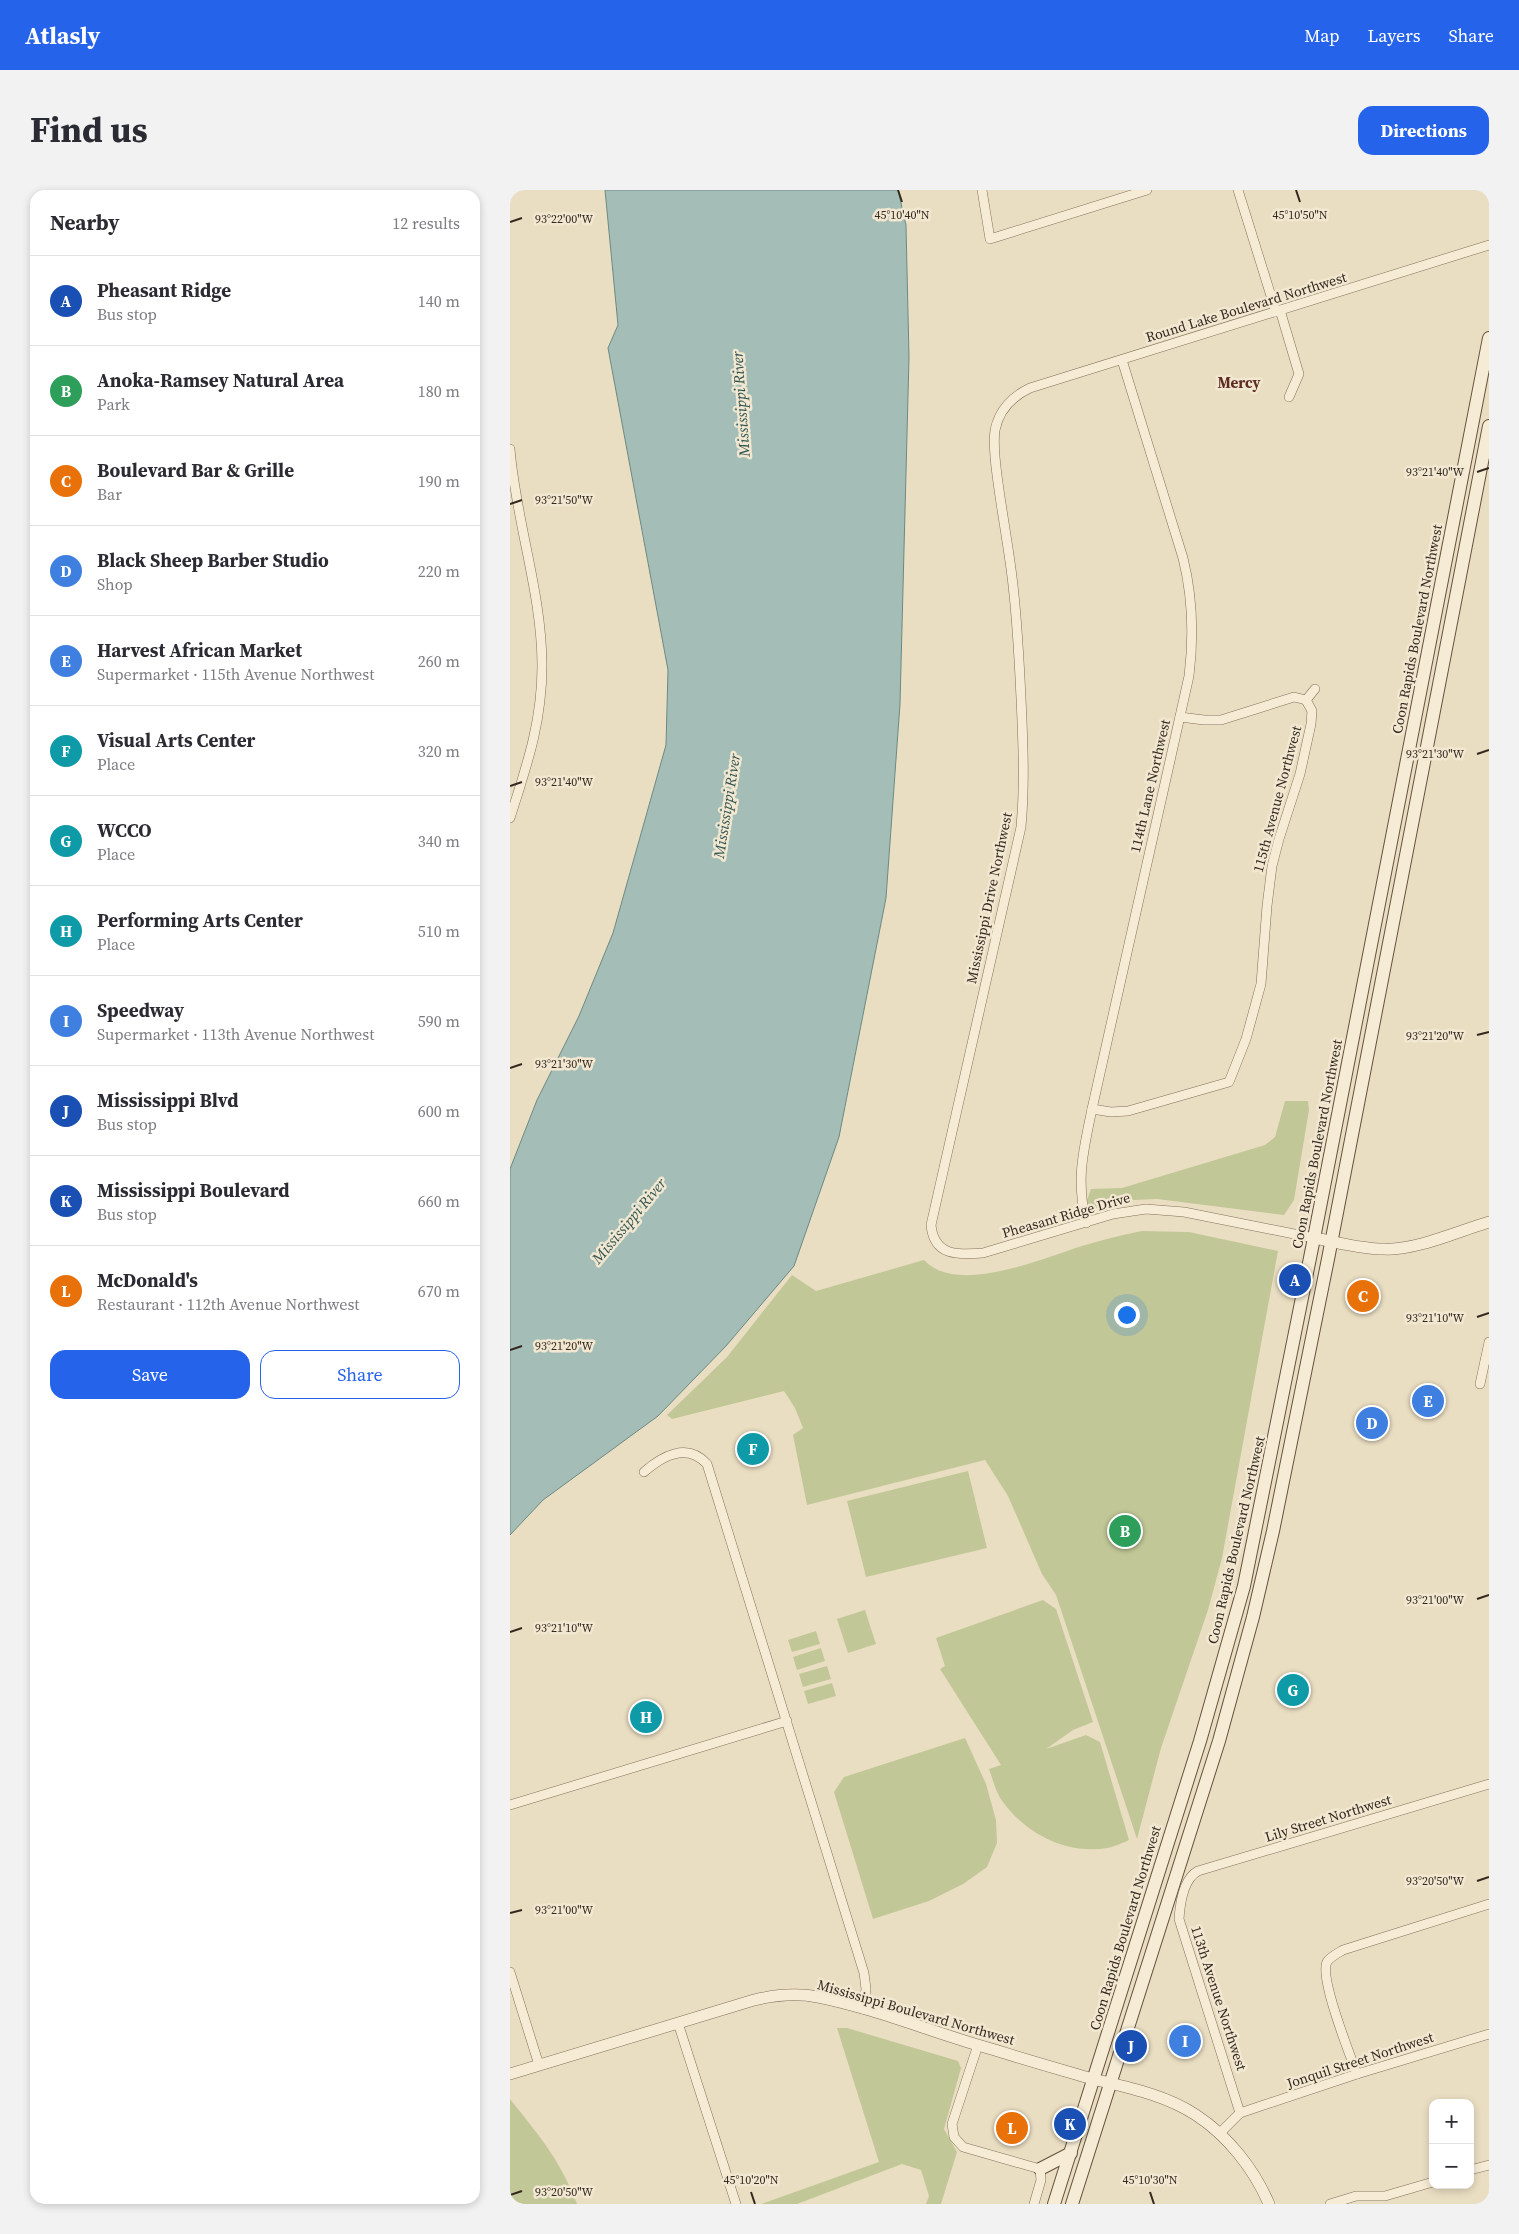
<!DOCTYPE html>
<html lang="en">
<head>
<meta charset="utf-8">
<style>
  body { margin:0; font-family:"Source Serif 4",serif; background:#f2f2f3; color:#2b2b33 }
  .controls { position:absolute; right:15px; bottom:15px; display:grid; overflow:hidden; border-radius:10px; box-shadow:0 2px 8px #0003 }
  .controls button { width:45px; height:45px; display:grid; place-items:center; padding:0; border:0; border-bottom:1px solid #e1e1e2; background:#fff; color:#2b2b33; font:25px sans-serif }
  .you { position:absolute; left:616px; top:1124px; width:18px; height:18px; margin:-12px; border:4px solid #fff; border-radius:50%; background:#1a73e8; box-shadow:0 0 0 8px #1a73e833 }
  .badge { display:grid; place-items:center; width:32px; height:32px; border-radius:50%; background:#2563eb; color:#fff; font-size:16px; font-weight:700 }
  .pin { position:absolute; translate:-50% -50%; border:2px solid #fff; box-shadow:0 1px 5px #0006 }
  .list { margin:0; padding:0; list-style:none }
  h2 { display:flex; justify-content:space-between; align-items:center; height:65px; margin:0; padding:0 20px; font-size:21px }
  h2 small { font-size:16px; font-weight:400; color:#7c7c81 }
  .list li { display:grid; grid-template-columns:32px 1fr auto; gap:15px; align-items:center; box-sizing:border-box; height:90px; padding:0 20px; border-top:1px solid #e1e1e2 }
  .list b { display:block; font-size:19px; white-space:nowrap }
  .list p { margin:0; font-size:16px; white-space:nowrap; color:#7c7c81 }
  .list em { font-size:16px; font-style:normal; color:#7c7c81 }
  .actions { display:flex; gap:10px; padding:15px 20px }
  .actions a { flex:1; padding:11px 0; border:1px solid #2563eb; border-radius:15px; text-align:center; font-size:18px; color:#2563eb }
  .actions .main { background:#2563eb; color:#fff }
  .map { position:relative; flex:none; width:979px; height:2014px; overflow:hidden; border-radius:15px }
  header { display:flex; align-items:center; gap:30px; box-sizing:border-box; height:70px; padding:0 25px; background:#2563eb; color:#fff }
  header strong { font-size:24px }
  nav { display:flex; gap:28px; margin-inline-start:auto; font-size:18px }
  .intro { display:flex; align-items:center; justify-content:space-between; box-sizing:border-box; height:120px; padding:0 30px }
  h1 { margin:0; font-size:35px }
  .button { padding:12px 22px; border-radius:15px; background:#2563eb; color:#fff; font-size:18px; font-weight:700 }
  main { display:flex; gap:30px; padding:0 30px }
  aside { flex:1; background:#fff; border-radius:15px; box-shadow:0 2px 8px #0003 }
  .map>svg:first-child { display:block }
</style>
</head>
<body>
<header>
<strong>Atlasly</strong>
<nav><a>Map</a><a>Layers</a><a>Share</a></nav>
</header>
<div class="intro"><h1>Find us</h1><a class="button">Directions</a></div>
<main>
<aside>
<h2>Nearby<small>12 results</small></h2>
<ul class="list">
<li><span class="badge" style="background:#1a4fb4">A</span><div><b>Pheasant Ridge</b><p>Bus stop</p></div><em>140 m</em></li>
<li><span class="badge" style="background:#2e9e5b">B</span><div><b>Anoka-Ramsey Natural Area</b><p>Park</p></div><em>180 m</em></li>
<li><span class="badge" style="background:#e8710a">C</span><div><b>Boulevard Bar &amp; Grille</b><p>Bar</p></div><em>190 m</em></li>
<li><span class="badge" style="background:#3f7fe0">D</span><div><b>Black Sheep Barber Studio</b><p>Shop</p></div><em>220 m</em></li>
<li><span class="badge" style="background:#3f7fe0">E</span><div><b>Harvest African Market</b><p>Supermarket · 115th Avenue Northwest</p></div><em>260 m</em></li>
<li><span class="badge" style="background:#0f9aa8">F</span><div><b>Visual Arts Center</b><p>Place</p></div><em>320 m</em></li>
<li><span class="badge" style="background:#0f9aa8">G</span><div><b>WCCO</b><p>Place</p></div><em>340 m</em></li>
<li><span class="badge" style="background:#0f9aa8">H</span><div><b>Performing Arts Center</b><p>Place</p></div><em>510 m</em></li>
<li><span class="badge" style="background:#3f7fe0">I</span><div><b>Speedway</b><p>Supermarket · 113th Avenue Northwest</p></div><em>590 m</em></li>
<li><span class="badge" style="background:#1a4fb4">J</span><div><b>Mississippi Blvd</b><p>Bus stop</p></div><em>600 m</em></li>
<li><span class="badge" style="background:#1a4fb4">K</span><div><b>Mississippi Boulevard</b><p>Bus stop</p></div><em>660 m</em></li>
<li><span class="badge" style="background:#e8710a">L</span><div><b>McDonald's</b><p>Restaurant · 112th Avenue Northwest</p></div><em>670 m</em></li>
</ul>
<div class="actions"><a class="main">Save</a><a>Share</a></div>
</aside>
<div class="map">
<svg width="979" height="2014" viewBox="0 0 979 2014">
  <rect width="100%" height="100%" fill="#eadec2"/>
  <g fill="#c2c797">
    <polygon points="775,911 798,911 799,920 784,1010 774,1025 647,1009 624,1010 580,1019 577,1010 581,999 612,998 755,955 765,947"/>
    <path d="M632 1041 679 1042 768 1061 712 1368 698 1420 651 1558 627 1649 546 1405 532 1384 498 1306 475 1270 297 1315 283 1245 293 1238 285 1218 274 1201 162 1229 157 1225 217 1167 282 1085 306 1101 414 1070C447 1106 533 1068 572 1056 592 1050 611 1045 632 1041Z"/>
    <polygon points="458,1281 477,1358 356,1387 337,1311"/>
    <path d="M533 1410 546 1419 583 1532 563 1540 536 1559 576 1545 590 1552 619 1650C612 1653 604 1657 597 1658 557 1665 516 1644 493 1612 486 1603 483 1590 479 1579L491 1575 430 1479 435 1476 426 1448Z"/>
    <polygon points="355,1420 366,1454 338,1463 327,1429"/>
    <polygon points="306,1441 310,1454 282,1462 278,1450"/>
    <polygon points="311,1458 315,1471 287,1480 283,1467"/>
    <polygon points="317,1476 321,1489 293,1497 289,1484"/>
    <polygon points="322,1493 326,1506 298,1514 294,1501"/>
    <polygon points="455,1548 476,1594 486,1630 487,1653 477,1677 453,1694 419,1711 363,1729 324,1602 334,1587"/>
    <polygon points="327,1838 337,1838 448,1871 451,1878 434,1939 447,1962 431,2014 416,2014 419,2006 411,1980 392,1974 287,2014 251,2014 369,1972"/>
    <path d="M0 1909C28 1944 51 1971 67 2014H0Z"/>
  </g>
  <polygon fill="#a4bdb6" stroke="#6c8a83" points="95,0 388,0 396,35 399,167 390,514 376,708 329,947 284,1076 216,1156 148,1226 33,1310 0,1345 0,979 27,910 69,826 103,743 156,555 158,480 98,158 108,135"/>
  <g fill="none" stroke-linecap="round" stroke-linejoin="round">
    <g stroke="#82705b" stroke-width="10">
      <g id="minor">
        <polyline points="472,0 480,49 637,0"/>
        <polyline points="728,0 766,122"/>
        <polyline points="770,120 789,184 779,207"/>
        <path d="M0 259C6 332 32 403 32 476 32 532 17 575 0 628"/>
        <polyline points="796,510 805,499"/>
        <polyline points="670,527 694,530 711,530 784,507 796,510"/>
        <polyline points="582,919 601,922 618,921 719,892 736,849 751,794 757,716 762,676 769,649 790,584 801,534 802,521 796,510"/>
        <path d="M576 1033C566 988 573 963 582 919L679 486C684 445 683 408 673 368L612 170"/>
        <path d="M804 1048 674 1022 636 1019 603 1024 473 1063C447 1065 424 1066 421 1035L511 637C515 594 513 552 511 508 509 465 507 422 501 379 497 348 491 317 487 285 485 270 483 255 485 240 489 220 503 206 520 198L979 55"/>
        <polyline points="970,1194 979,1152"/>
        <path d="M134 1282C152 1266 177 1252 197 1274L354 1783 356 1799 353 1819"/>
        <polyline points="0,1615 277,1531"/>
        <polyline points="0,1782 29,1875"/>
        <polyline points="168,1833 226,2014"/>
        <polyline points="468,1855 442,1934 444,1947 453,1957 530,1979 531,1990 524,2014"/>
        <path d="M847 1884C840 1865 809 1787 817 1772 820 1767 828 1763 833 1760L979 1714"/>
        <path d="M730 1923 669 1729C670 1714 673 1689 688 1681L979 1594"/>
        <polyline points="709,1944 730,1923 847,1884 979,1844"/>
        <polyline points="960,1980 979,1975"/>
        <polyline points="820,2014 846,2006 875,2006 923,1992"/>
      </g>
    </g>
    <g stroke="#82705b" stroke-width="12">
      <g id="tertiary">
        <path d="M804 1048C827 1052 850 1059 874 1059 904 1061 949 1041 979 1032"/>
        <path d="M0 1884 244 1810C265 1805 287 1803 308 1807 368 1819 426 1844 485 1860 516 1870 548 1879 579 1888 615 1897 654 1904 686 1925 718 1946 744 1979 759 2014"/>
      </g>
    </g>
    <g stroke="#64513e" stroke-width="14">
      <g id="secondary">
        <polyline points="530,1979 561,1963"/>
        <polyline points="544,2014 690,1551 734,1396 804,1048 979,148"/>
        <polyline points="562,2014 709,1551 743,1427 763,1341 818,1069 979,236"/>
      </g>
    </g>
    <use href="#minor" stroke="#f6ecd5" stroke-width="9"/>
    <use href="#tertiary" stroke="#f6ecd5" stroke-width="11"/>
    <use href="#secondary" stroke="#f6ecd5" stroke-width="12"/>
  </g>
  <path fill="none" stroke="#33281e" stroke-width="2" d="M388 0 392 12M786 0 790 12M0 32 12 28M967 282 979 278M0 314 12 310M967 564 979 560M0 596 12 592M967 845 979 842M0 878 12 874M967 1127 979 1123M0 1160 12 1156M967 1409 979 1405M0 1442 12 1438M967 1691 979 1687M0 1723 12 1720M241 2002 245 2014M640 2002 644 2014M0 2005 12 2001"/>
  <g text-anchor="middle" stroke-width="5" stroke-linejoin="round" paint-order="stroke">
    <g font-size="14" fill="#33281e" stroke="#f2e8d1">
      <text transform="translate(736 117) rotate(-17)" y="5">Round Lake Boulevard Northwest</text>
      <text transform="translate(907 439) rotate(-79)" y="5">Coon Rapids Boulevard Northwest</text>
      <text transform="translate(640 596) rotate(-77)" y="5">114th Lane Northwest</text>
      <text transform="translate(767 609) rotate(-75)" y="5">115th Avenue Northwest</text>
      <text transform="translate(479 708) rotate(-78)" y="5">Mississippi Drive Northwest</text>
      <text transform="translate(807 954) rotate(-79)" y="5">Coon Rapids Boulevard Northwest</text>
      <text transform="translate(556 1025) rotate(-16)" y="5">Pheasant Ridge Drive</text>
      <text transform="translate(726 1350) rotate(-77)" y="5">Coon Rapids Boulevard Northwest</text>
      <text transform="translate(818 1628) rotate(-17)" y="5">Lily Street Northwest</text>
      <text transform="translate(615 1738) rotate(-73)" y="5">Coon Rapids Boulevard Northwest</text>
      <text transform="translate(709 1808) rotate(72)" y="5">113th Avenue Northwest</text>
      <text transform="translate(406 1822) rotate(16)" y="5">Mississippi Boulevard Northwest</text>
      <text transform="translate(850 1870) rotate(-18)" y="5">Jonquil Street Northwest</text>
    </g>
    <g font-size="15" font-weight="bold" fill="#5d2d21" stroke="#f2e8d1">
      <text x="729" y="198">Mercy</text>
    </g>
    <g font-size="15" font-style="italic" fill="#2e5250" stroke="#f2e8d1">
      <text transform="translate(231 214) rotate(-94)" y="5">Mississippi River</text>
      <text transform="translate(217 616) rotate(-81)" y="5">Mississippi River</text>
      <text transform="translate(119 1031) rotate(-50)" y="5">Mississippi River</text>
    </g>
  </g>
  <g font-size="12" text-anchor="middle" fill="#33281e" stroke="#f2e8d1" stroke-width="5" stroke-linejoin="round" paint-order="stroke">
    <text x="392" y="29">45°10'40"N</text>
    <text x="790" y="29">45°10'50"N</text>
    <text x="54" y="33">93°22'00"W</text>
    <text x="925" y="286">93°21'40"W</text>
    <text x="54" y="314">93°21'50"W</text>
    <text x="925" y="568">93°21'30"W</text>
    <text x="54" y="596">93°21'40"W</text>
    <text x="925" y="850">93°21'20"W</text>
    <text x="54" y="878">93°21'30"W</text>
    <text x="925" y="1132">93°21'10"W</text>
    <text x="54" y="1160">93°21'20"W</text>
    <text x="925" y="1414">93°21'00"W</text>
    <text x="54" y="1442">93°21'10"W</text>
    <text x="925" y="1695">93°20'50"W</text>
    <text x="54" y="1724">93°21'00"W</text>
    <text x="241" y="1994">45°10'20"N</text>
    <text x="640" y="1994">45°10'30"N</text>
    <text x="54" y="2006">93°20'50"W</text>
  </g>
</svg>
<div class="controls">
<button>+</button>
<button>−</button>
</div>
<div class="you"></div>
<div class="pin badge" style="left:785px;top:1090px;background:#1a4fb4">A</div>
<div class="pin badge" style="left:615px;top:1341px;background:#2e9e5b">B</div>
<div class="pin badge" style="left:853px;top:1106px;background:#e8710a">C</div>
<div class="pin badge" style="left:862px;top:1233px;background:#3f7fe0">D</div>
<div class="pin badge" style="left:918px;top:1211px;background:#3f7fe0">E</div>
<div class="pin badge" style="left:243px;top:1259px;background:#0f9aa8">F</div>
<div class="pin badge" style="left:783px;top:1500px;background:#0f9aa8">G</div>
<div class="pin badge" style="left:136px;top:1527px;background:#0f9aa8">H</div>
<div class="pin badge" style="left:675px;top:1851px;background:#3f7fe0">I</div>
<div class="pin badge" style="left:621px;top:1856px;background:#1a4fb4">J</div>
<div class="pin badge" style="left:560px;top:1934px;background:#1a4fb4">K</div>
<div class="pin badge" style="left:502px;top:1938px;background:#e8710a">L</div>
</div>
</main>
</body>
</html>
